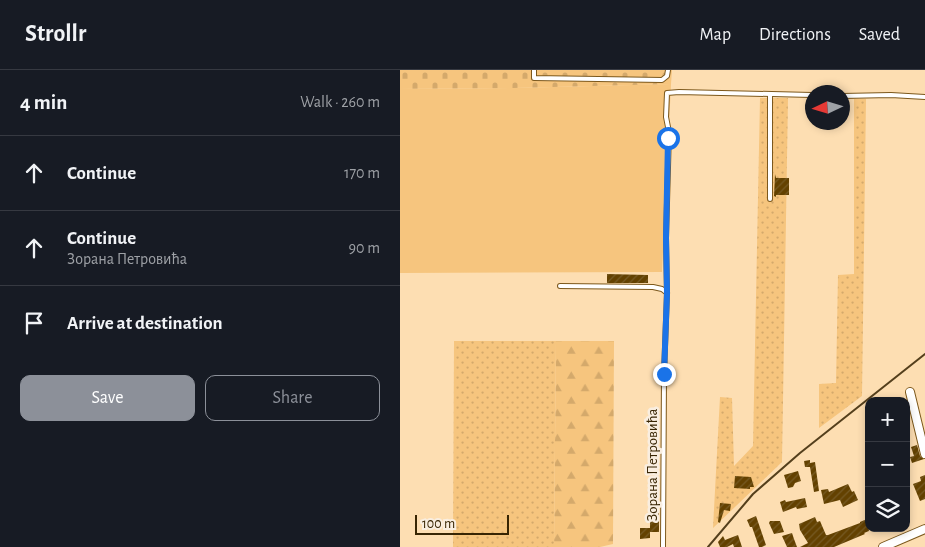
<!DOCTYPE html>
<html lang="en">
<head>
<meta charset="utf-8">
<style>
  body { margin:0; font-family:"Alegreya Sans",sans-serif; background:#20242c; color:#f1f3f6 }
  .controls { position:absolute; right:15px; bottom:15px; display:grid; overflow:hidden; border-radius:10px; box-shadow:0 2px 8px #0003 }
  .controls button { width:45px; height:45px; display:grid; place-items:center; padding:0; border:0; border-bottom:1px solid #363941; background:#171b24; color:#f1f3f6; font:25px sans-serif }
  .compass { position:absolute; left:405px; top:15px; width:45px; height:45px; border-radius:50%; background:#171b24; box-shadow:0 2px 8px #0003; rotate:266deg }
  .scale { position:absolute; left:15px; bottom:12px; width:94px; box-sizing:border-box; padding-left:5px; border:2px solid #382503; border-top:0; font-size:14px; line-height:18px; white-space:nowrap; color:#382503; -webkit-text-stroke:4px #f9eee0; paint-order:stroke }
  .stop { position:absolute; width:15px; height:15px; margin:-11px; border:4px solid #1a73e8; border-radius:50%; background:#fff }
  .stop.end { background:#1a73e8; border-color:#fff; box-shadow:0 1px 5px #0008 }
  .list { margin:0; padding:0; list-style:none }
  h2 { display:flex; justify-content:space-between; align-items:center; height:65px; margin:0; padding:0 20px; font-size:21px }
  h2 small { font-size:16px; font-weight:400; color:#9ea1a6 }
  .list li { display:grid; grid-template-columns:32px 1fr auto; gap:15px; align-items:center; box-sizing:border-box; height:75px; padding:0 20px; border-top:1px solid #363941 }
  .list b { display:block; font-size:19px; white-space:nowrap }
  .list p { margin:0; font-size:16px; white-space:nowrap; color:#9ea1a6 }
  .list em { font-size:16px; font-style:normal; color:#9ea1a6 }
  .actions { display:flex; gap:10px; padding:15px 20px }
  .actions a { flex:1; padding:11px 0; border:1px solid #8c9099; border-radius:10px; text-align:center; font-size:18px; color:#8c9099 }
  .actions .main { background:#8c9099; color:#fff }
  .icon { flex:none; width:28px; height:28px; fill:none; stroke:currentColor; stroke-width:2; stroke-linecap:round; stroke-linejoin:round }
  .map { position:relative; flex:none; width:525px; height:477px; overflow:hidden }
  header { display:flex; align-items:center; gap:30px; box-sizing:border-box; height:70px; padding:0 25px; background:#171b24; border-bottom:1px solid #363941 }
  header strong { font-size:24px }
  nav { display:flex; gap:28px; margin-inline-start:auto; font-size:18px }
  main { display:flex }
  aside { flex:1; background:#171b24 }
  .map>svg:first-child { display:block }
</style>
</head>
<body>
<header>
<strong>Strollr</strong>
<nav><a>Map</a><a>Directions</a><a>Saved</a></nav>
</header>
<main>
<aside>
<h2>4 min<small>Walk · 260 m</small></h2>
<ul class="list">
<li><svg class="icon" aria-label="ahead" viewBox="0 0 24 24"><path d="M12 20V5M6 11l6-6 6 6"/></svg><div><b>Continue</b></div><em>170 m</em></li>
<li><svg class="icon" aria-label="ahead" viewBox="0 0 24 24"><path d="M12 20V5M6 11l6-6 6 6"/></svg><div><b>Continue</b><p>Зорана Петровића</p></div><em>90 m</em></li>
<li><svg class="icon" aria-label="arrive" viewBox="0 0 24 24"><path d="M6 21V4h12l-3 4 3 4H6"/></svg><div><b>Arrive at destination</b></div></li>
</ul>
<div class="actions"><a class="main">Save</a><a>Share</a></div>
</aside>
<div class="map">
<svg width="525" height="477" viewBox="0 0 525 477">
  <defs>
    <pattern id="forest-firs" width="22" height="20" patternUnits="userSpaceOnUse" patternTransform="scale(1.25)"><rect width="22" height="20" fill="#f6c57e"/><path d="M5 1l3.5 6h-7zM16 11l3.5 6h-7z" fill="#d4a96b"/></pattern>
    <pattern id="cemetery-stones" width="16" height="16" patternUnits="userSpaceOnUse" patternTransform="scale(1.25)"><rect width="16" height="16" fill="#f6c57e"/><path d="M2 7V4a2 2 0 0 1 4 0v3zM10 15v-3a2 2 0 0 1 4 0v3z" fill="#d4a96b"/></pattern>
    <pattern id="garden-dots" width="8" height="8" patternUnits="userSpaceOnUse" patternTransform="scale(1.25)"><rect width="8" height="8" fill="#f6c57e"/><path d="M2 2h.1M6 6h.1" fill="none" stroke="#d4a96b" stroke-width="1.8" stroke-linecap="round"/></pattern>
    <pattern id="building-hatch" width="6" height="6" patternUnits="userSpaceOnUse" patternTransform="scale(1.25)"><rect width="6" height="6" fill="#634100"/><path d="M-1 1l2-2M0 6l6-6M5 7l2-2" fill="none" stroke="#765a24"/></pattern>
  </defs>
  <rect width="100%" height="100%" fill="#fddeb2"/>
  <polygon fill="#f6c57e" points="271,14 262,202 0,203 0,19 114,18"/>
  <polygon fill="url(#forest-firs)" points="156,271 214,271 213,474 200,477 154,477"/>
  <polygon fill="url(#cemetery-stones)" points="0,0 272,0 271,14 114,18 0,19"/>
  <g fill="url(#garden-dots)">
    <polygon points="360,28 388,28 382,392 313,458 320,327 332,328 334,396 353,376"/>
    <polygon points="454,29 466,29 462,326 419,358 419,314 436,313 438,205 454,204"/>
    <polygon points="54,271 156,271 154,477 53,477"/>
  </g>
  <g fill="url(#building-hatch)">
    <polygon points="375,104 376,108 389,108 389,125 376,125 376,127 374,126"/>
    <polygon points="207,204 248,205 248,213 207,213"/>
    <polygon points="517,375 520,386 524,389 512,393 510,387 514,386 511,377"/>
    <polygon points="410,390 410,393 415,392 419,421 414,422 410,397 405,397 404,391"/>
    <polygon points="398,401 401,411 395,413 393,417 388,418 384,405"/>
    <polygon points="525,405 525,429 520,431 513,414 521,411 520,407"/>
    <polygon points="335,406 351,407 354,417 350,417 350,419 334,418"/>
    <polygon points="448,414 452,422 454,421 458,430 443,437 440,430 424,434 421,420 428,419 429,422"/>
    <polygon points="405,428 407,437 397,439 396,437 383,442 380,432 385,430 386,432"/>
    <polygon points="320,433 331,434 330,441 324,440 320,453 318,452"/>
    <polygon points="250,442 259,442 259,462 250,462 250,468 240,469 240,458 250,458 250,461"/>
    <polygon points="356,446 366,475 362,477 359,477 352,457 350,457 347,450"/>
    <polygon points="415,447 417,452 420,451 426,465 428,465 460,453 460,452 467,449 469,461 464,463 465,464 434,477 400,477 408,473 400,460 399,454"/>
    <polygon points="370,451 380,451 384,462 374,464 369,453"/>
    <polygon points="392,463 394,469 397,477 387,477 382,466"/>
    <polygon points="338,465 342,477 334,477 333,474 327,477 320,477 318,472 323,466 325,470"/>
  </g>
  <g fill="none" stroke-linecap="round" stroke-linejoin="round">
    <g stroke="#7c581c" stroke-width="6">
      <g id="lane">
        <polyline points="134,0 134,8 262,10 267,6 268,0"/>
        <polyline points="442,26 491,25 525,27"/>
        <polyline points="370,129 370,24"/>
        <polyline points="160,216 253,217 262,219 267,223"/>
        <polyline points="263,477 264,304 267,223 266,168 269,62 266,47 267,23 279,22 412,25"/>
      </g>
    </g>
    <g stroke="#7c581c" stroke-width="10">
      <g id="street">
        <polyline points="510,322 525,384"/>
        <polyline points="483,477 525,459"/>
      </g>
    </g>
    <use href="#lane" stroke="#fff" stroke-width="4"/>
    <use href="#street" stroke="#fff" stroke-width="8"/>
    <polyline stroke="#543f1c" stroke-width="2" points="308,477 353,424 400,383 525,284"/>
  </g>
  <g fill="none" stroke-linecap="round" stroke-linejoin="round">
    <polyline stroke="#1a73e8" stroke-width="6" points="264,304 267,223 266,168 268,68"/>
  </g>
  <g text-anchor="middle" stroke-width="5" stroke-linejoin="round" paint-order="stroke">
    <g font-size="15" fill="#382503" stroke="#f9eee0">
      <text transform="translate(252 395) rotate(-90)" y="5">Зорана Петровића</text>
    </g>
  </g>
</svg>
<div class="controls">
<button>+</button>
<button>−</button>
<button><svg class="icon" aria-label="layers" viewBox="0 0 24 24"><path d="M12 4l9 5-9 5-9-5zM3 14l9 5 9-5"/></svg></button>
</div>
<svg class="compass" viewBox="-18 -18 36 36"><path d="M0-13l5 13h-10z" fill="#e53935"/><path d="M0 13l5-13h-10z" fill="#9ea1a6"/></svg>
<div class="scale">100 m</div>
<div class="stop" style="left:268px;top:68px"></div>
<div class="stop end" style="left:264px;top:304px"></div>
</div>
</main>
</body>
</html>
